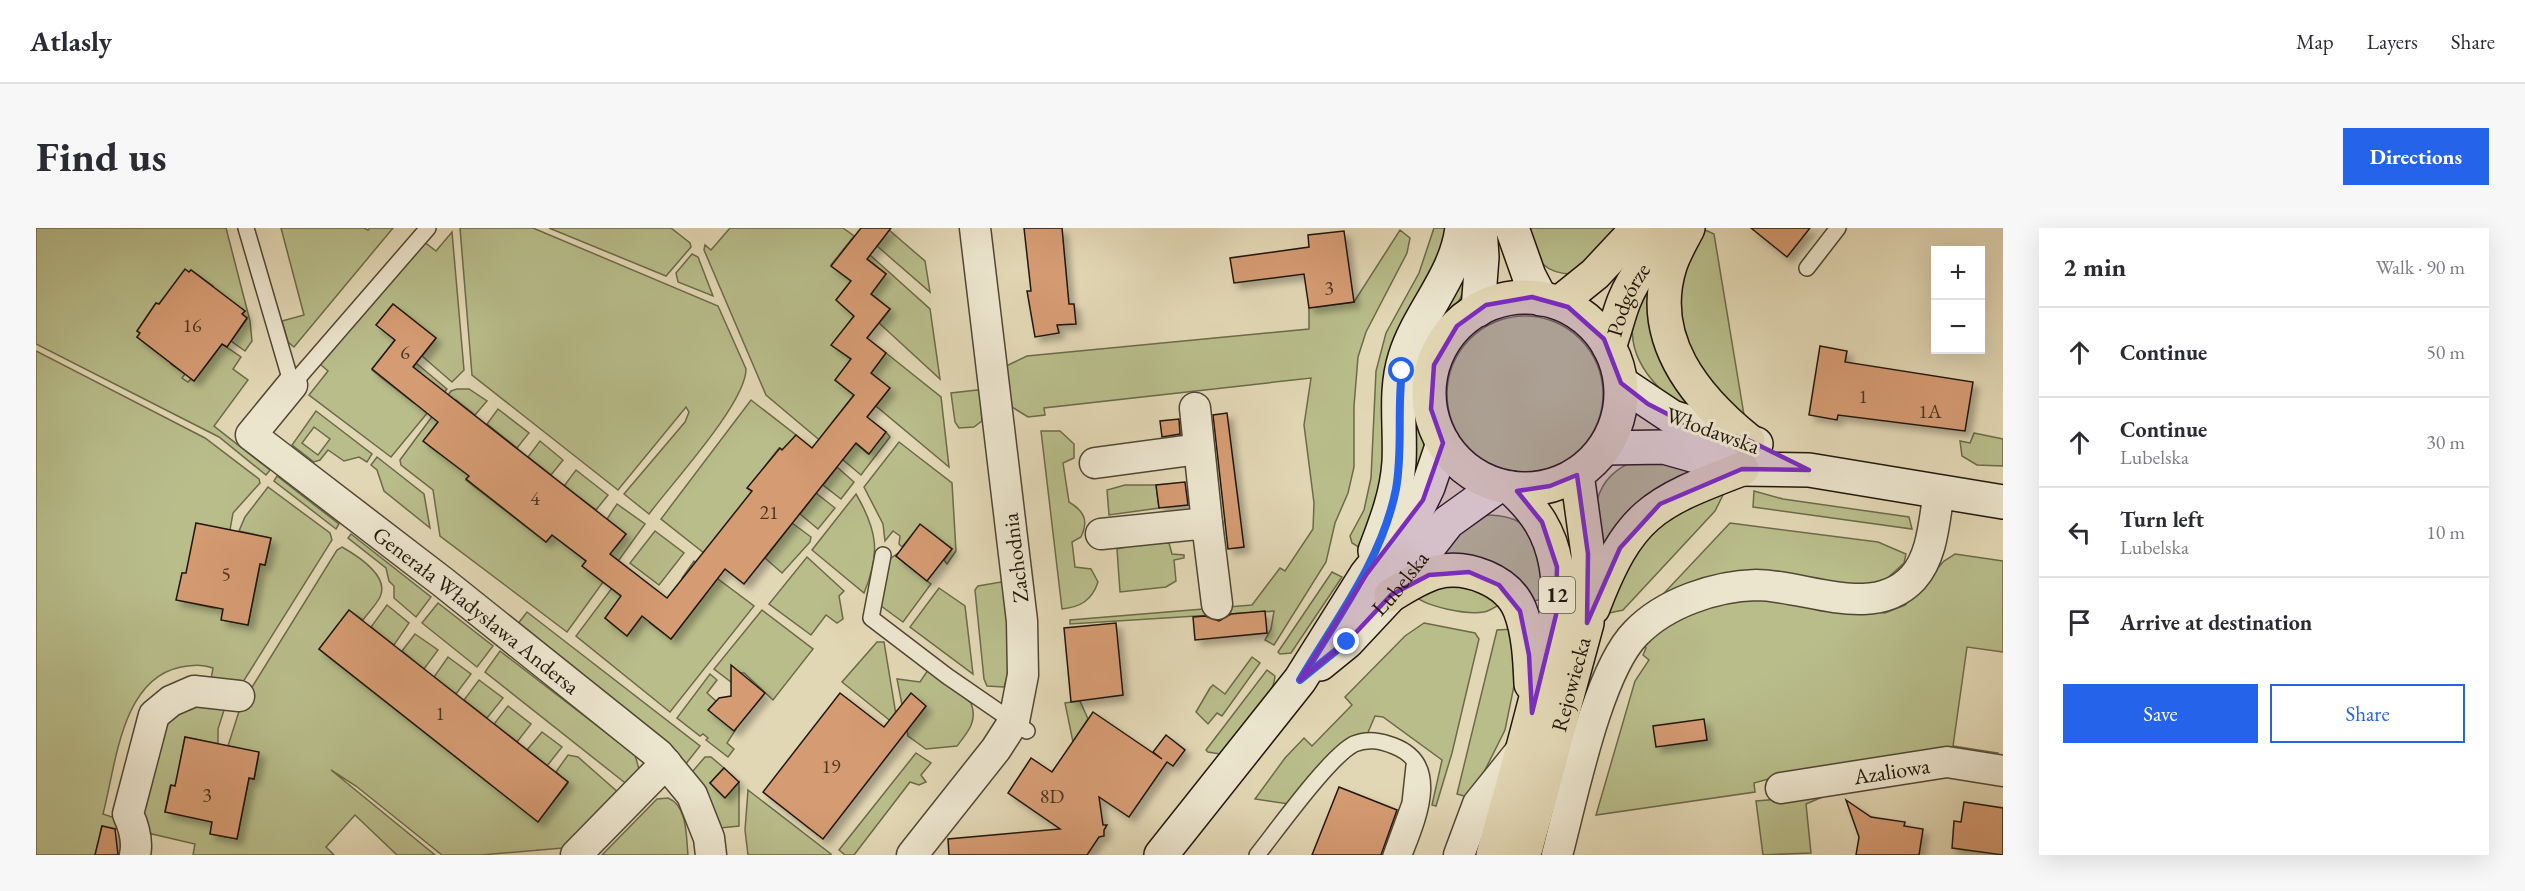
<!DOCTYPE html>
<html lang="en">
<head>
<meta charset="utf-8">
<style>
  body { margin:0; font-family:"EB Garamond",serif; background:#f7f7f7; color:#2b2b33 }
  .controls { position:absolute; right:18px; top:18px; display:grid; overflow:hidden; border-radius:0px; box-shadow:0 6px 24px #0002 }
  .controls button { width:54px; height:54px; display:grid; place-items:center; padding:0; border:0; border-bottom:2px solid #e1e1e2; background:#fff; color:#2b2b33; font:30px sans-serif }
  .stop { position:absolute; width:18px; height:18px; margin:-14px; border:4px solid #2563eb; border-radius:50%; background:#fff }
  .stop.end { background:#2563eb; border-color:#fff; box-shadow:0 2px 6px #0008 }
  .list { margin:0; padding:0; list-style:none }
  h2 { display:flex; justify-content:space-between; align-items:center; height:78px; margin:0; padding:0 24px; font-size:26px }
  h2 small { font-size:20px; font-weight:400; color:#7c7c81 }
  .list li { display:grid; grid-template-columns:39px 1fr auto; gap:18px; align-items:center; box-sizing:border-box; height:90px; padding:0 24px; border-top:2px solid #e1e1e2 }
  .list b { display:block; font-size:22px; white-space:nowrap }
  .list p { margin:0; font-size:20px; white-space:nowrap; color:#7c7c81 }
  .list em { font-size:20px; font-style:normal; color:#7c7c81 }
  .actions { display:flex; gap:12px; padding:18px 24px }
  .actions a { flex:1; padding:14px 0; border:2px solid #2563eb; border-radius:0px; text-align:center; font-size:21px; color:#2563eb }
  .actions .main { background:#2563eb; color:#fff }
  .icon { flex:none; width:33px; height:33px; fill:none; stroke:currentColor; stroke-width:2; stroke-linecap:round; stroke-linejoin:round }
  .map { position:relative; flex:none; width:1967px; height:627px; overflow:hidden; border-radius:0px }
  header { display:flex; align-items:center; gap:36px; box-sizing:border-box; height:84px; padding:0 30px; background:#fff; border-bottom:2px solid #e1e1e2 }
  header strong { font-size:28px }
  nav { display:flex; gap:33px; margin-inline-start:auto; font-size:21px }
  .intro { display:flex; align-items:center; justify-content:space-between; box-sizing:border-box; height:144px; padding:0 36px }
  h1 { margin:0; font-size:42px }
  .button { padding:15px 27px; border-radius:0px; background:#2563eb; color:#fff; font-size:21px; font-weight:700 }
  main { display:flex; gap:36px; padding:0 36px }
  aside { flex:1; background:#fff; border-radius:0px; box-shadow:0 6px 24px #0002 }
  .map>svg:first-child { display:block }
</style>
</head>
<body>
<header>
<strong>Atlasly</strong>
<nav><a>Map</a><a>Layers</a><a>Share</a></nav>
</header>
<div class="intro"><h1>Find us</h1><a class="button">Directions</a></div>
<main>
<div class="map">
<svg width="1967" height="627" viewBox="0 0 1967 627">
  <defs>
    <filter id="shadow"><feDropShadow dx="5.5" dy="5.5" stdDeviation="3" flood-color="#0004"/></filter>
  </defs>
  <rect width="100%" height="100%" fill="#e2d7b4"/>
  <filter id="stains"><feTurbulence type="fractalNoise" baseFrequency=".00333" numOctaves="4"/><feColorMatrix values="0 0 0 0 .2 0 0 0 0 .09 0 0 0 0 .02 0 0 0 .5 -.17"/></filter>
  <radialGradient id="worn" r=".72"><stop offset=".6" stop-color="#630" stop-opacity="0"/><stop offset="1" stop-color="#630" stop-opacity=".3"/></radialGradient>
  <g fill="#b8bd8a" stroke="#6c6a4a" stroke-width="1.5" fill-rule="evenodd">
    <polygon points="0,0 190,0 214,93 216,113 209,123 195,113 211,91 206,86 209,83 174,63 177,58 155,42 127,80 120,75 101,103 104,105 101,109 139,131 135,136 149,146 146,150 152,154 155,151 158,153 186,116 205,129 197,141 212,152 178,198 234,242 230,247 183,209 0,116"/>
    <polygon points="245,0 328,0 332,2 334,0 357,0 258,119 252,114 246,93 268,87"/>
    <path d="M424 0H497L682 78 710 141C710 175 636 255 613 286L588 266 649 194 653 184 650 179 582 262 436 147Z"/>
    <polygon points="513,0 635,0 654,15 655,19 630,48"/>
    <polygon points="694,0 807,0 818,8 795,37 815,53 800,72 818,88 796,117 815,131 799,152 818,167 796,195 832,226 850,204 854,209 825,247 730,167 668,22 669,17 675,22"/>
    <polygon points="1398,0 1415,0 1353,234 1326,321 1316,315 1314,308 1328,282 1335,250 1340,143 1350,105 1383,45"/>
    <path d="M1485 0H1592L1536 46C1503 46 1499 25 1485 0Z"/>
    <polygon points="1665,0 1678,6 1708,187 1682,170 1650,128 1641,53"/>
    <polygon points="853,2 889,33 894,64 841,18"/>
    <polygon points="1364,2 1374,10 1371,25 1330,104 1322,129 1318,178 1318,239 1312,265 1299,295 1290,334 1238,417 1229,412 1235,401 1238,383 1034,396 1034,392 1216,377 1244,340 1249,343 1277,301 1278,275 1268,197 1275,150 1008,180 1009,187 992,189 976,179 968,139 991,128 1273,101 1273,80 1318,74"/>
    <polygon points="416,4 428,142 416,154 386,128 400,110 357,76 341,97 359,112 336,142 378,175 395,154 377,139 380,135 411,161 355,229 273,167 292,143 284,136 387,13 400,23"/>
    <polygon points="1434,7 1428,62 1419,81 1391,122 1383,150 1382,176 1388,219 1385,243 1365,283 1374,153"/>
    <polygon points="656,26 662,29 677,68 642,54 640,45"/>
    <polygon points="834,27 894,81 904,151 843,95 854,81 835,66 850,46 831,31"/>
    <path d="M1615 45 1665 181 1651 185C1623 162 1591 134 1597 93 1600 77 1609 60 1615 45Z"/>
    <circle cx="1489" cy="166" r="78"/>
    <path d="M0 123 169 210 223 251 224 255 197 285 194 302 160 296 157 347 146 345 141 372 178 380 188 378 186 392 212 397 224 336 229 337 235 310 203 303 209 289 232 259 294 305 296 312 207 454 193 461 174 457 177 440C166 436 157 437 145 439 85 451 80 537 67 586L85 592 91 603 66 598 59 627H0Z"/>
    <polygon points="850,125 905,169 913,239 840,178 835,145"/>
    <polygon points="421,161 433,161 451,173 439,187 420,172 388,213 436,244 430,252 510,314 516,307 550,333 546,338 590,306 571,291 581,276 609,296 531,404 404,308 397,262 365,237 364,232 415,163"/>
    <polygon points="941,162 944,163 946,193 938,199 923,200 919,194 915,165"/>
    <polygon points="715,172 760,207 748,223 743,220 712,260 721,267 668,325 625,291"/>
    <polygon points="462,181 493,205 481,220 451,196"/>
    <path d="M280 183 336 226 331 234 323 229 308 233 292 222 284 232 278 234 256 217ZM278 199 294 211 282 227 266 215Z"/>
    <path d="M1005 203H1024L1038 216V230L1027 235 1033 274C1048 283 1053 292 1045 309L1036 314 1039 339 1055 341 1062 354C1056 372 1045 379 1026 381Z"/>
    <polygon points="1938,205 1967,211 1967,238 1941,237 1926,228 1924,213 1934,215"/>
    <polygon points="504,213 527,232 515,247 492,229"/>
    <polygon points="863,214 916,255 920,323 911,336 908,332 916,321 884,297 866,319 863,316 864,308 857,303 849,313 847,296 828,259"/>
    <polygon points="341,229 388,266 394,300 348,263 341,242 335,237"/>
    <path d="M1601 232 1684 242 1563 344C1559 299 1546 252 1601 232Z"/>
    <polygon points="801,239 818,254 805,271 787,257"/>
    <polygon points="540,242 572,267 560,282 528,258"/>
    <polygon points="241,248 303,296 300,301 238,253"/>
    <polygon points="1089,257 1120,257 1123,280 1073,287 1071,262"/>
    <polygon points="1718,263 1747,271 1873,289 1876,301 1717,279"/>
    <polygon points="780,265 799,280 782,301 764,286"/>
    <polygon points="1681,265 1687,267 1679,283 1587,382 1569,386 1615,297"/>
    <path d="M820 266C841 302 845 325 828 365L776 322Z"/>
    <path d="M1446 287C1507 285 1502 323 1512 370L1493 374 1389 334Z"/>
    <polygon points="756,295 775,309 774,314 746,345 729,330"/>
    <polygon points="1694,295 1842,314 1870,326 1868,335 1844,357 1615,379"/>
    <polygon points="619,303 648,325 623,357 594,335"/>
    <polygon points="315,306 395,369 380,389 358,370 358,358 353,353 350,340 312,310"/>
    <polygon points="1109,314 1133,315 1136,326 1148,327 1148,330 1138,332 1140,353 1130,359 1084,364 1081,321"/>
    <path d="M306 319C320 327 354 348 344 369 340 377 332 385 327 392L313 382 283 421 502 593 532 555 520 544 532 527 542 529 584 566 527 620 445 627H406L320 558 295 542 399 627H361L319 587 290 619 298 627H157L159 616 116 606 103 596 122 494 148 474 190 476 182 501V516L149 509 144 535 145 560 134 558 129 584 177 592 174 606 201 611 213 550 218 551 223 525 192 518 205 477 301 322Z"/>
    <polygon points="861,326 860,328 895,356 867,394 841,375 852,332"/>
    <polygon points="1919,326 1967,333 1967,424 1931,419 1917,518 1962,525 1961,531 1754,545 1718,555 1719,564 1560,587 1599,453 1613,432 1607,427 1610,420 1607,413 1639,384 1690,368 1849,385 1869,377 1908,333"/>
    <polygon points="771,329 808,363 803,368 807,391 801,395 790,387 775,407 733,376"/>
    <polygon points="658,333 718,378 634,484 540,408 591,340 601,347 569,390 591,408 609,384 614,395 635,411 668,368 646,350"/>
    <polygon points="1296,344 1306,349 1255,425 1244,426 1242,424"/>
    <path d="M965 354C977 373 976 438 968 459L951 458 948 451 939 362 942 358Z"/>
    <path d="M1437 358 1465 376C1460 378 1454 383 1448 384 1431 387 1391 379 1379 368L1394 359Z"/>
    <polygon points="903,360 929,378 937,446 874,399"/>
    <polygon points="402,375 457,418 441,439 386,395"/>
    <polygon points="351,377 373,395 358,417 335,399"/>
    <polygon points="726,382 777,421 737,472 708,445 703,445 695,454 678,441"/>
    <polygon points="491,384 664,518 649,537 481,397"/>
    <polygon points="1388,395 1439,405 1443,411 1416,525 1400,578 1396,577 1406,532 1347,489 1339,488 1330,509 1296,523 1253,576 1219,571 1249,530 1268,510 1276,518 1316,477 1309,469 1369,408"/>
    <polygon points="1478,401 1478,458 1469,502 1435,570 1421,566 1461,402"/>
    <polygon points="379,406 402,422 388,441 366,423"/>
    <polygon points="841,414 848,414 862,499 806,454"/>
    <polygon points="464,423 599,527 603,541 593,558 449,444"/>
    <polygon points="412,429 435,446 420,466 398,449"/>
    <polygon points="1216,429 1224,435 1186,488 1181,485 1172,496 1160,484 1174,460 1177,457 1189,466"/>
    <path d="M892 442 935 475C942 493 932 504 921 518L890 521 872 508 861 451 884 454Z"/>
    <path d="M1231 442 1239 448C1237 474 1202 507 1184 526L1172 524 1170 522Z"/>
    <polygon points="674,446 681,452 671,465 680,473 675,479 675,484 700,501 691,515 698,521 692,529 670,512 672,510 667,506 664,508 641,490"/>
    <polygon points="443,452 467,470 451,490 428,472"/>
    <polygon points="1044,473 1052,491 1037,514 1029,475"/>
    <polygon points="472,478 495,496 481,514 458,496"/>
    <polygon points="506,504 526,519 511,538 491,522"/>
    <polygon points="880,525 895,535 885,547 890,554 883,557 874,554 818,627 809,627 803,622"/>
    <polygon points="669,529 675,529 688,540 674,555 688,569 703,554 703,598 684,600 656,544"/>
    <polygon points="712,562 795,626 795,627 712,627 709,602"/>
    <polygon points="1791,567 1770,576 1775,625 1727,627 1720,573"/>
    <path d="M632 570C652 578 650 609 652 627H566L621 571Z"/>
  </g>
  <g fill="#d59b73" stroke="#21170b" stroke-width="1.5" filter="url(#shadow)">
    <polygon points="825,0 855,0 831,31 850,46 835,66 854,81 831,110 850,125 835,145 854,160 831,189 850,204 833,226 820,215 708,356 689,341 635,411 606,388 591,408 569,390 585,368 546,338 550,333 516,307 510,314 430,251 433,248 387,213 402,194 336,141 359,112 340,97 357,76 400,110 377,139 590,306 574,326 631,370 716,263 711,260 744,220 746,222 760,207 776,220 818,167 799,152 815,131 795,117 818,88 800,72 815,53 795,38"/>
    <polygon points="988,0 1026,0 1033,76 1038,76 1040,96 1021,97 1023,105 999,109 991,63 995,63"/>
    <polygon points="1715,0 1774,0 1751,29"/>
    <polygon points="1308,3 1318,74 1273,80 1268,46 1198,55 1194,30 1273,19 1272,7"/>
    <polygon points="149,41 153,44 155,42 209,83 206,86 211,90 191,119 186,116 158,153 101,109 104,105 101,103 120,75 123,76"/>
    <polygon points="1784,118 1811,123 1809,134 1937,154 1929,203 1802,187 1801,192 1773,187"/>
    <polygon points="1191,185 1208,319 1192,321 1177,187"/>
    <polygon points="1143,191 1144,206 1126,209 1124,193"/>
    <polygon points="1149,254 1152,277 1123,280 1120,257"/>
    <polygon points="160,295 235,310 229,337 224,336 212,397 185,392 187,381 140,372 146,345 150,345"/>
    <polygon points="884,296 916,321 891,353 860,328"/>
    <polygon points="313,382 532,554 502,594 283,421"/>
    <polygon points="1229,383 1231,405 1159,412 1157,389 1169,388 1183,393 1195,386"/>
    <polygon points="1080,395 1087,467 1035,474 1028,400"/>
    <polygon points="695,437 729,465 698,503 672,482 683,470 695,468"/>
    <polygon points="804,465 848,499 875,465 890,478 787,611 727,564"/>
    <polygon points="1057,484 1126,531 1117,524 1130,507 1149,522 1137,538 1131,534 1093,589 1063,569 1067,597 1071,597 1068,602 1068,608 1063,609 1051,627 913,627 912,611 1024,601 972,565 995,530 1016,544"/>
    <polygon points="1668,491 1671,512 1620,519 1617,498"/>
    <polygon points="149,509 223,524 218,551 213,550 201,611 174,606 176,594 129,584 135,557 139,558"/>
    <polygon points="688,540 703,554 689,570 674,555"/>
    <polygon points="1303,559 1361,582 1345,627 1276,627"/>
    <polygon points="1810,572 1835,589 1869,594 1868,598 1887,601 1883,627 1820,627 1823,609"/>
    <polygon points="1928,574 1967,580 1967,627 1916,620 1918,593 1925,594"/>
    <polygon points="66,598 79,601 82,627 59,627"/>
  </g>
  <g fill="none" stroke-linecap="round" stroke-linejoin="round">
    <g stroke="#514735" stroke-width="18">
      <g id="lane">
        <polyline points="210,0 256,157"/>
        <polyline points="1771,40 1802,0"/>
        <polyline points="256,157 392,0"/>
        <polyline points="847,327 835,390 911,448 991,503"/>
        <path d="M1221 627C1241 602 1293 529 1318 516 1332 510 1345 513 1358 518 1407 537 1381 593 1368 627"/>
        <polyline points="1355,627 1374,575 1378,538"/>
      </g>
    </g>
    <g stroke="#514735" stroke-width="33">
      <g id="street">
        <path id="s1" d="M256 157 215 207 408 355 623 527 656 567 673 610 675 627"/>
        <polyline points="1159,180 1171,295"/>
        <polyline points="1059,235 1163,221"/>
        <polyline points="1065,306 1171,295 1181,376"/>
        <path id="s2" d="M1745 560 1911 534 1967 543"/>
        <path d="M99 627C102 613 98 599 92 586L118 487 135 473 158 463 203 468"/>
        <polyline points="540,627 630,535"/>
        <polyline points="876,627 960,521 978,493 987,447 986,393 939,0"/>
        <polyline points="1423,627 1442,576 1487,520"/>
        <path d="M1521 627C1536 571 1561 444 1600 405 1629 375 1679 358 1720 357 1770 357 1837 393 1877 350 1897 328 1898 292 1903 264"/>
      </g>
    </g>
    <g stroke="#21170b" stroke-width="36">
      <g id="secondary">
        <polyline points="1476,0 1493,48 1505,71"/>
        <polyline points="1442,82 1446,29 1444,0"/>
        <polyline points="1585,155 1636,189 1720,216"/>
        <polyline points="1568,220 1628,219 1706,241 1773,242 1967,274"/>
        <path d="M1339 323C1350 294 1361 266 1363 234 1365 200 1358 163 1369 129 1383 84 1420 49 1426 0"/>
        <path id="s3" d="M1284 436 1311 414 1355 367 1412 294 1462 258"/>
        <polyline points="1125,627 1264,452 1330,347 1380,284 1392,259 1407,215"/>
      </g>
    </g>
    <g stroke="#21170b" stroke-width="36">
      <g id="highway">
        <path d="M1652 0C1646 12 1638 25 1634 38 1611 111 1659 169 1712 212"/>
        <circle cx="1489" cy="165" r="96"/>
        <polyline points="1523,75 1559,46 1602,0"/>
        <path id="s4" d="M1573 119C1579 104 1582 88 1588 73 1599 45 1620 22 1641 0"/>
        <path d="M1355 367C1369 359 1385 348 1401 344 1431 337 1472 352 1484 382 1493 405 1494 433 1495 456"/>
        <path d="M1557 380C1593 286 1616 275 1706 241"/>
        <path d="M1457 627C1474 568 1490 510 1505 450 1514 414 1527 375 1520 337 1514 304 1500 283 1475 260"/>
        <path id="s5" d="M1488 627 1551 395 1552 326 1541 246"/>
      </g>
    </g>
    <use href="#lane" stroke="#ece5ce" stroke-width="15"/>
    <use href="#street" stroke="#ece5ce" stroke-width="30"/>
    <use href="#secondary" stroke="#ece5ce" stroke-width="33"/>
    <use href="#highway" stroke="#e2d7b4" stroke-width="33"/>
  </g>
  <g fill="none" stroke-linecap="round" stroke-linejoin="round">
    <path stroke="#2563eb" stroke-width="8" d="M1311 414 1264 452C1300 391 1346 332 1360 261 1367 222 1361 182 1366 143"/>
  </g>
  <path fill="#7b2cbf" fill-opacity="0.2" stroke="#7b2cbf" stroke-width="4.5" stroke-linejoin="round" d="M1496 69 1532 79 1568 111 1585 155 1612 176 1649 195 1712 212 1773 242 1706 241 1624 276 1584 320 1551 395 1552 326 1541 247 1514 258 1481 263 1506 294 1521 339 1520 387 1496 485 1493 427 1484 383 1463 357 1433 344 1393 347 1355 367 1311 414 1264 452 1330 347 1387 272 1407 215 1395 181 1398 137 1421 98 1450 77Z"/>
  <g text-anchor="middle" stroke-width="6" stroke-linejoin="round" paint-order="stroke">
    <g font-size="20" fill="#4e3825">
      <text x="1293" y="67">3</text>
      <text x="156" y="104">16</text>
      <text x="369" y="131">6</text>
      <text x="1827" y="175">1</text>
      <text x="1894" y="190">1A</text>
      <text x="499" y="277">4</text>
      <text x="733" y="291">21</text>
      <text x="190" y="353">5</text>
      <text x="404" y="492">1</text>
      <text x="795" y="545">19</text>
      <text x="171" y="574">3</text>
      <text x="1016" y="575">8D</text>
    </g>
    <rect fill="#ece5ce" stroke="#5e5546" stroke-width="1.5" x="1503" y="349" width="36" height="36" rx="4.5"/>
    <g font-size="21" font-weight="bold" fill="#21170b">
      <text x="1521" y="374">12</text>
    </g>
    <g font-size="22" fill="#21170b" stroke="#ece5ce">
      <text dy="8" stroke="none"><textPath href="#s4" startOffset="51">Podgórze</textPath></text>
      <text transform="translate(1677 202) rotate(20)" y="8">Włodawska</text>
      <text transform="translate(979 330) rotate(-97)" y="8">Zachodnia</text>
      <text dy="8" stroke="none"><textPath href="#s3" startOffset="114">Lubelska</textPath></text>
      <text dy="8" stroke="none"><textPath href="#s1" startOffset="350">Generała Władysława Andersa</textPath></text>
      <text dy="8" stroke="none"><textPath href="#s5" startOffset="177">Rejowiecka</textPath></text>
      <text dy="8" stroke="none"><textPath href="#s2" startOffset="112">Azaliowa</textPath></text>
    </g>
  </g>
  <rect width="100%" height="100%" filter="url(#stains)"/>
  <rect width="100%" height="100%" fill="url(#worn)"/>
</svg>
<div class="controls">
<button>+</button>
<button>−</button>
</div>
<div class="stop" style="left:1366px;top:143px"></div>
<div class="stop end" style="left:1311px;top:414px"></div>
</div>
<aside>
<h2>2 min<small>Walk · 90 m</small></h2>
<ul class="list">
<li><svg class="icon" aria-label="ahead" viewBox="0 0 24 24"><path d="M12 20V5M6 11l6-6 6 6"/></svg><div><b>Continue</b></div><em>50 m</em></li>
<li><svg class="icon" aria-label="ahead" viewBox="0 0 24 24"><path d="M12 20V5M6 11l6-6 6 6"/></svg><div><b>Continue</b><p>Lubelska</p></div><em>30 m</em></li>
<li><svg class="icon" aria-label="left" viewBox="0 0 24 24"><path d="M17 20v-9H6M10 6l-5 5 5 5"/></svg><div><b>Turn left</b><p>Lubelska</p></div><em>10 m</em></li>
<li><svg class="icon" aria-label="arrive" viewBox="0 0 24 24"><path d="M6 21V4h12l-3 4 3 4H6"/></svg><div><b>Arrive at destination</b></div></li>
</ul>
<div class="actions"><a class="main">Save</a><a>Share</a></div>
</aside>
</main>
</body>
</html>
